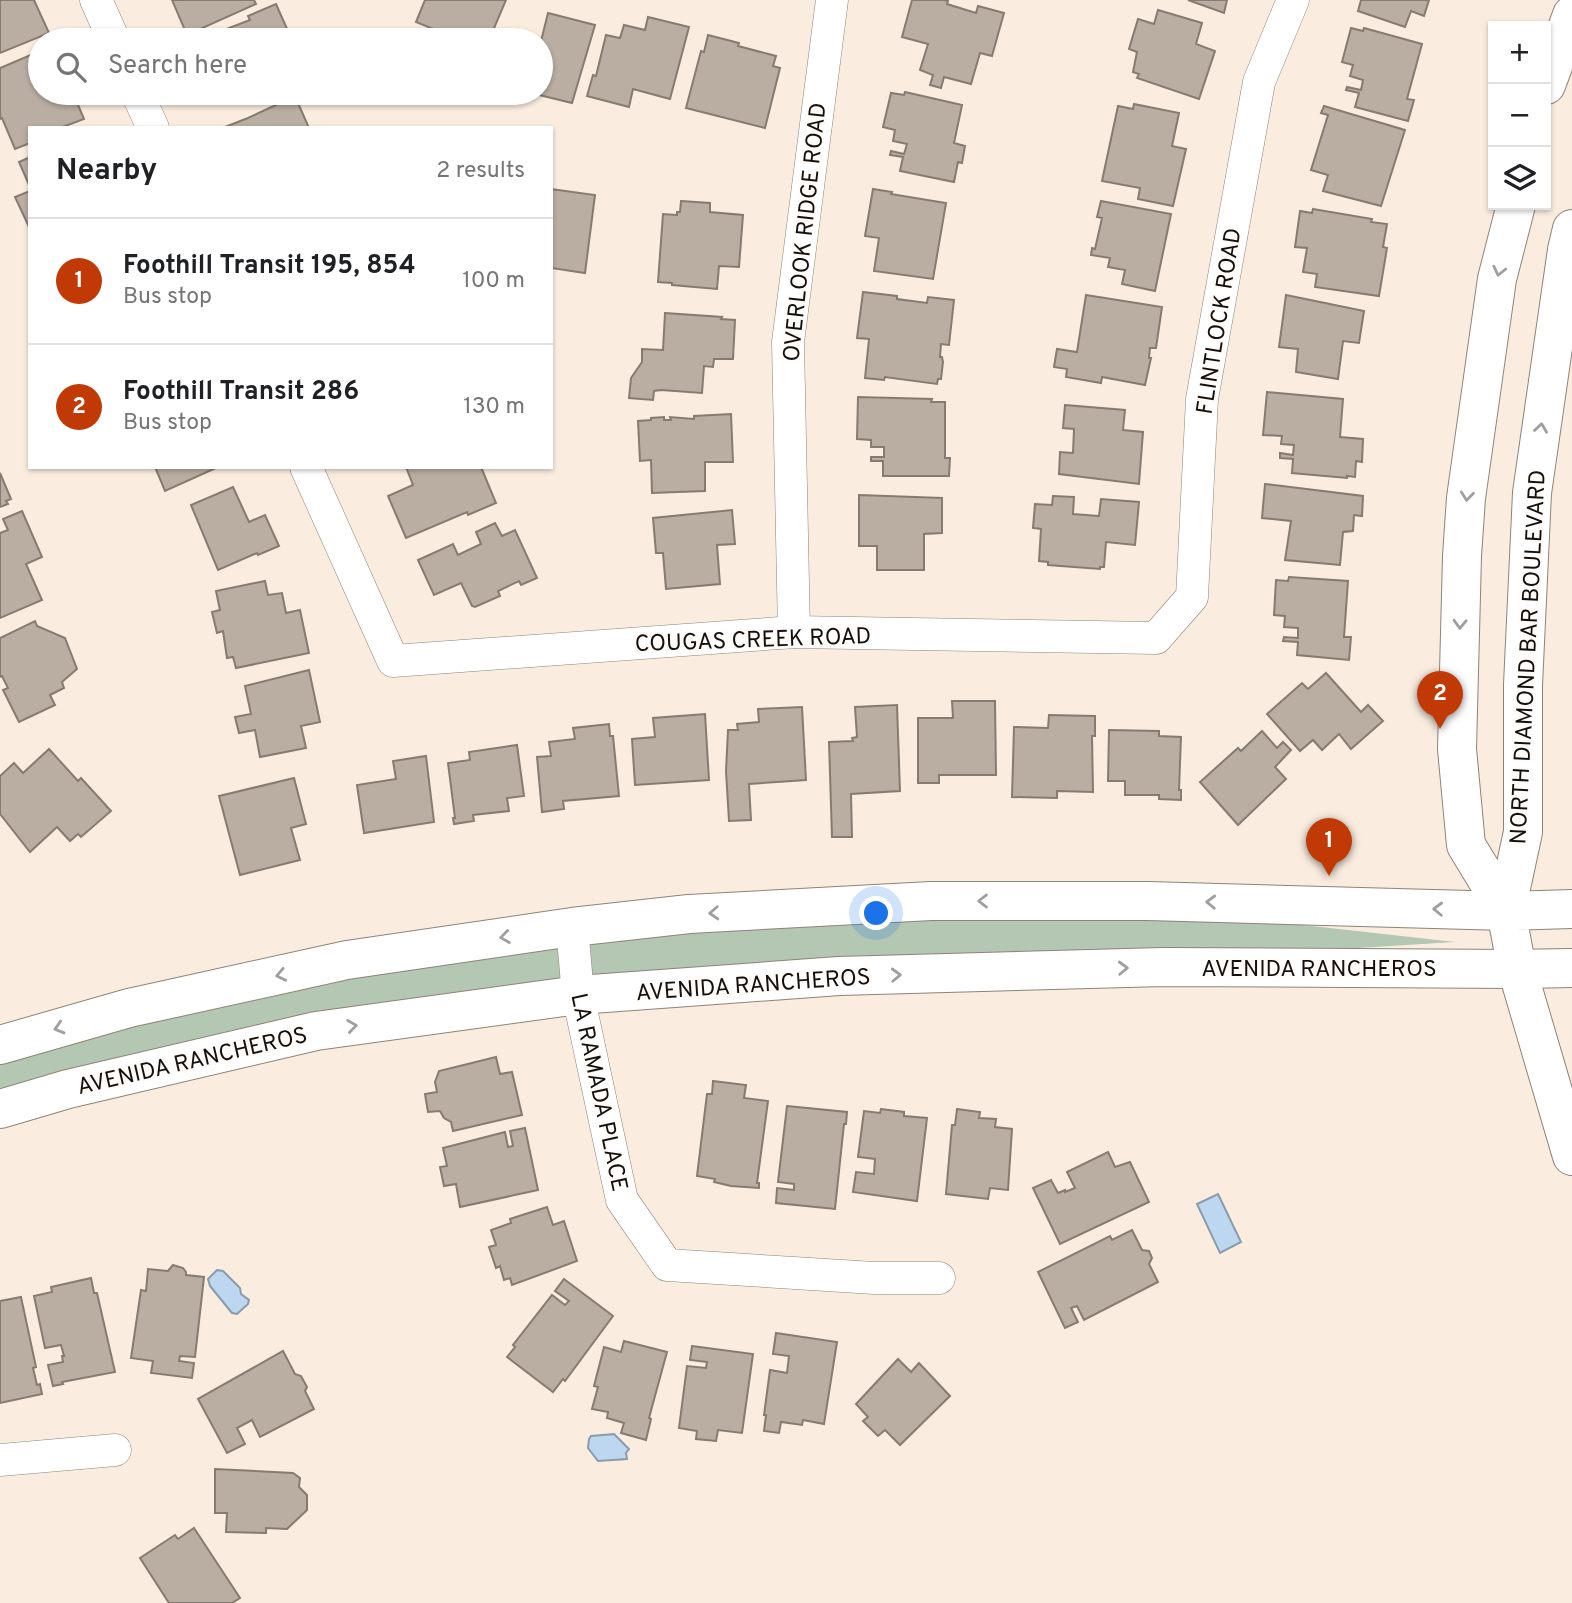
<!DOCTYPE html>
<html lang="en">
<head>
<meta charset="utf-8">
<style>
  body { margin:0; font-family:Overpass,sans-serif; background:#f6f6f6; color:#202124 }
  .controls { position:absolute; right:21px; top:21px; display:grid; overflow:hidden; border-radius:0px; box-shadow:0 2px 5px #0004 }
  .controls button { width:63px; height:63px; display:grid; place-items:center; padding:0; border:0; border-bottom:2px solid #e0e0e0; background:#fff; color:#202124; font:35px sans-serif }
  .you { position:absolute; left:877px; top:914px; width:24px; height:24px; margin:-18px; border:5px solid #fff; border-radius:50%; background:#1a73e8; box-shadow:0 0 0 10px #1a73e833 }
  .badge { display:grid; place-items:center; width:46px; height:46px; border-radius:50%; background:#c13904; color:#fff; font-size:23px; font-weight:700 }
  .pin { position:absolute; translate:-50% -58px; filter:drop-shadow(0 2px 4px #0008) }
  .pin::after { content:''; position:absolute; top:37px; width:24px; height:21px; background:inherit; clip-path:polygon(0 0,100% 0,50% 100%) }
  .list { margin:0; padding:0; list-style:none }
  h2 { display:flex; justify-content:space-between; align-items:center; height:91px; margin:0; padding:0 28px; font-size:30px }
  h2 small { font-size:23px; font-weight:400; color:#757577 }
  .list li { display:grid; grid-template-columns:46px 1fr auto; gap:21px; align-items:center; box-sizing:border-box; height:126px; padding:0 28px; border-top:2px solid #e0e0e0 }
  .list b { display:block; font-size:26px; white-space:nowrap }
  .list p { margin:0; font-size:23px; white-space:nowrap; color:#757577 }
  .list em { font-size:23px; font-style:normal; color:#757577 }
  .icon { flex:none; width:38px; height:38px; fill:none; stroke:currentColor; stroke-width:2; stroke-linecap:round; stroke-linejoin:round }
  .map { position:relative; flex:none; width:1572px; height:1603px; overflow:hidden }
  .search { position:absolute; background:#fff; box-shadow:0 2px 5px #0004; left:28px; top:28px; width:525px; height:77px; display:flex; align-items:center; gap:18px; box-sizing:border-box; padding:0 24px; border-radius:38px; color:#757577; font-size:26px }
  .panel { position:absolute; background:#fff; box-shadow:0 2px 5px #0004; left:28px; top:126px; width:525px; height:343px; border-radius:0px }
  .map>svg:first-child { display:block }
</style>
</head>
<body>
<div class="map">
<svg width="1572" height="1603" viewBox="0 0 1572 1603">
  <rect width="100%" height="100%" fill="#faede0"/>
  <g fill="#b3c7b3">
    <polygon points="1134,906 1455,942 1181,959 585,988 585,934"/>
    <polygon points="563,935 569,992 0,1102 0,1053 131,1013"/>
  </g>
  <g fill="#bcd7ef" stroke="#8a9bab" stroke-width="2">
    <polygon points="1218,1194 1241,1242 1220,1253 1197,1204"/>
    <polygon points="217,1270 223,1271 240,1288 241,1294 249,1300 248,1304 237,1314 232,1313 210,1286 208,1279"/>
    <polygon points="614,1434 629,1449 626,1453 627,1459 598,1461 588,1448 589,1439 591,1436"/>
  </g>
  <g fill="#baaea2" stroke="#867b70" stroke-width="2">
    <polygon points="0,0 34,0 49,33 0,53"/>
    <polygon points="172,0 254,0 256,4 187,35"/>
    <polygon points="425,0 506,0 489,40 460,40 416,22"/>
    <polygon points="912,0 944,0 948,1 947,4 976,13 978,6 1004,13 992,56 980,53 971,84 944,77 941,88 930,85 933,75 920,70 928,44 902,37"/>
    <polygon points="1188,0 1227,0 1224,13"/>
    <polygon points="1361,0 1429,0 1424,16 1411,11 1405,27 1358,11"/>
    <polygon points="276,4 292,40 198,40 250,20 248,16"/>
    <polygon points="1158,10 1202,23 1196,44 1215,51 1199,99 1137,78 1139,74 1133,72 1137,52 1129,49 1138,19 1154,24"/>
    <polygon points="548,13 595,25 572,103 531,93 541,93 541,41"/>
    <polygon points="648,17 689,27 670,99 633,89 629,107 587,96 593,75 596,76 606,35 620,38 624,25 645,30"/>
    <polygon points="1351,28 1363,31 1364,28 1422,44 1407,99 1414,100 1408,121 1355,107 1359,93 1346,90 1347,87 1361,90 1363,80 1350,76 1353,65 1342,62"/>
    <polygon points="514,35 536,40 513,40"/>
    <polygon points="708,35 739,43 738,46 776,56 773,66 780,68 765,128 686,108 701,51 704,52"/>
    <polygon points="40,51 40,93 73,93 84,119 60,128 30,128 30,143 15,149 2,118 0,119 0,68"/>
    <polygon points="905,92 962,105 954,143 965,146 962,163 958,162 954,182 900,171 903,157 890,155 891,151 904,154 907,144 893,141 895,130 883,127 891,93 904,95"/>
    <polygon points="240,93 266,93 244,102"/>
    <polygon points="295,96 309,128 225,127 248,118"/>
    <polygon points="1134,104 1179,113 1172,146 1186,149 1173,206 1138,199 1140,188 1102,181 1118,106 1133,109"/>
    <polygon points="1324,106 1405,130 1381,206 1323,191 1328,175 1311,170 1328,115 1321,113"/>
    <polygon points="30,157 30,187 19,162"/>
    <polygon points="551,189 595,195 585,273 551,268"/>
    <polygon points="873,189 892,192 891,194 946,203 933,279 874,271 879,238 865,236"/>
    <polygon points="30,191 30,229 15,197"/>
    <polygon points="681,201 710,203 710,212 743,215 739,267 719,266 717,289 672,285 672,283 658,282 663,214 677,215 677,212 680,212"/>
    <polygon points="1101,201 1171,214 1155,291 1122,284 1125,270 1108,267 1110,258 1091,255 1092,248 1095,249 1102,218 1097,217"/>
    <polygon points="1313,209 1372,219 1371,222 1387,224 1383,247 1387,248 1379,296 1315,287 1317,274 1303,272 1307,248 1295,247 1300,211 1312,213"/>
    <polygon points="863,292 897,296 897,299 927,303 928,297 954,300 949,345 941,344 940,357 942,357 943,362 941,379 938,379 937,384 885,377 884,380 865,378 869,339 857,338"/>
    <polygon points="1086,295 1162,307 1156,348 1150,348 1149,358 1151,358 1145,385 1102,377 1101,383 1066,377 1067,369 1054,367 1057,349 1077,352"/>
    <polygon points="1286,295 1364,311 1359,343 1343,341 1338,379 1296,372 1298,349 1279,347"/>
    <polygon points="665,313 722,317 721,319 735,320 733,359 714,359 713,367 704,366 702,393 661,390 654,391 653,400 629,398 631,378 642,362 642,349 663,350"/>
    <polygon points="1267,392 1343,399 1340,437 1363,439 1362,462 1356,461 1355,477 1347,476 1347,478 1292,473 1293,459 1280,458 1280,453 1293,455 1294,445 1281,444 1282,436 1263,435"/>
    <polygon points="858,397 932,399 931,402 945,402 945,458 950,458 949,476 883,476 883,461 871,461 871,457 884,457 884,447 871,447 871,440 857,439"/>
    <polygon points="1065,405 1125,410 1123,430 1143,432 1139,484 1059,474 1060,452 1073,453 1074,429 1063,428"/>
    <polygon points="731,414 733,462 705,462 705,491 652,493 651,460 640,461 638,421 651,420 651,418 664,417 664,420 671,420 670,417 694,419 694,416"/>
    <polygon points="155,467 218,467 165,491"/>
    <polygon points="406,467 481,467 496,503 468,515 467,512 406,538 388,496 413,485"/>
    <polygon points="0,473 11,499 6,501 8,504 0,507"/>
    <polygon points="1265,484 1363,496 1362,516 1354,515 1353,531 1343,532 1340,565 1285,560 1291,521 1262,518"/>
    <polygon points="233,487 249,522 265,515 279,546 258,555 257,553 218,570 191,505"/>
    <polygon points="859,495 942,498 942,533 924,534 924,570 877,570 877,546 859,546"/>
    <polygon points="1053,496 1074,497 1073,514 1099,516 1101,499 1139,502 1135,545 1106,542 1104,567 1100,567 1100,569 1048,565 1048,562 1039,561 1041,529 1033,528 1035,504 1052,505"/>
    <polygon points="732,510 735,544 717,545 720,584 666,589 663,553 656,553 653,518"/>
    <polygon points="22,511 42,557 26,564 42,600 0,618 0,533 8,530 3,519"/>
    <polygon points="495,523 502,536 515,530 537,578 521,585 519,581 498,591 500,596 475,607 472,606 461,583 434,595 418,560 453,544 458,555 481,544 476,532"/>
    <polygon points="1289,577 1348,581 1344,637 1351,637 1349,660 1297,655 1298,642 1283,641 1284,637 1298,638 1298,628 1284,627 1285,616 1274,615 1276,580 1288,581"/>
    <polygon points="265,581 268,595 282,593 286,613 300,610 309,653 236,668 233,657 227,658 223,631 217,633 212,612 220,610 216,591"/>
    <polygon points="35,621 37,626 65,638 77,669 62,682 64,688 50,695 55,705 19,722 3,690 8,688 2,676 0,677 0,638"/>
    <polygon points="309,670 320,722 301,726 306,748 260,757 255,730 239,733 235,717 251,714 245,686"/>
    <polygon points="1326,673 1361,712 1368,705 1383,721 1351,749 1339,734 1322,750 1313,740 1300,751 1267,714 1302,683 1308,689"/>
    <polygon points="952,701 995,701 996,775 939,775 939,783 918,783 918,718 953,718"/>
    <polygon points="897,705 900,791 851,794 852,837 832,837 829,742 853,741 852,738 857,737 855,707"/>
    <polygon points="802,707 806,780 749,784 751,820 729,821 726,771 728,730 738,730 737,724 759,722 758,709"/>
    <polygon points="705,714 709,780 635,785 632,739 655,737 653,718"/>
    <polygon points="1049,715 1095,716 1095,736 1092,736 1093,792 1057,791 1057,798 1012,797 1014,727 1048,728"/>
    <polygon points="609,724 610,736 613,736 619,796 563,801 564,809 542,812 537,757 551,756 549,742 575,739 573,728"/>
    <polygon points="1109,730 1159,731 1159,736 1181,737 1179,790 1181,790 1181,800 1159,799 1159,795 1125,795 1125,781 1108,781"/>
    <polygon points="1262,731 1277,748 1283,742 1291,750 1275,767 1286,779 1238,825 1200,782 1238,748 1241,751"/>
    <polygon points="517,745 524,796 507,798 509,811 473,815 474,821 454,824 453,818 455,818 448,763 470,760 469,752"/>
    <polygon points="49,749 78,781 81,778 111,811 81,837 78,834 70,841 57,827 30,852 0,814 0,776 14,763 23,773"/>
    <polygon points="426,756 434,822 364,833 357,785 396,779 393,761"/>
    <polygon points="294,778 306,824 291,828 300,860 240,875 219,796"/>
    <polygon points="496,1057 500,1074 512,1072 522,1115 453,1131 451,1122 444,1118 440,1111 428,1112 425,1094 437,1092 435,1082 439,1071"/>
    <polygon points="713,1081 746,1085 744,1098 768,1101 757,1183 759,1183 759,1188 731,1186 714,1182 715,1179 697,1176 707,1094 712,1094"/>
    <polygon points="787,1106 847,1112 846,1124 844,1124 835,1209 776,1203 777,1188 794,1190 794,1184 778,1182"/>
    <polygon points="881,1109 904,1112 904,1116 927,1118 917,1201 853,1192 856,1172 874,1174 875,1159 858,1157 864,1111 880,1113"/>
    <polygon points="957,1109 980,1112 979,1118 996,1119 995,1127 1012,1129 1008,1190 990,1188 988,1199 946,1194 952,1125 955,1125"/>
    <polygon points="525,1128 538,1190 460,1207 456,1184 444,1186 440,1167 447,1166 443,1148 505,1132 508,1147 513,1146 510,1131"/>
    <polygon points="1108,1152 1115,1167 1130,1162 1149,1202 1060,1244 1033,1188 1051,1180 1058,1193 1065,1190 1065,1192 1075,1188 1067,1172"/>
    <polygon points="547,1207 553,1225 564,1221 577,1261 512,1285 510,1278 504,1280 500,1266 496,1268 489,1247 496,1245 491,1230 511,1223 510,1219"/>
    <polygon points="1132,1230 1142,1250 1149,1251 1152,1258 1149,1264 1158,1282 1084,1320 1077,1306 1071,1308 1078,1322 1065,1328 1038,1272 1110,1236 1112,1240"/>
    <polygon points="173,1265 183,1268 186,1272 186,1275 204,1277 195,1357 180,1356 179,1361 194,1363 192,1378 151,1373 153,1361 131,1358 141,1290 146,1291 148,1269 168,1271"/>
    <polygon points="91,1278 94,1293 97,1293 115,1372 62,1382 63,1384 53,1386 48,1365 63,1362 62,1356 64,1356 61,1345 45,1348 34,1296 52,1292 51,1287"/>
    <polygon points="564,1279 613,1316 565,1381 563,1379 553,1392 507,1357 515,1347 513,1345 552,1295 565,1305 569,1301 555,1291"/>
    <polygon points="21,1297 36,1367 33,1368 37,1385 40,1384 42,1394 0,1403 0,1301"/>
    <polygon points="776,1333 837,1342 824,1424 803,1420 802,1425 781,1422 779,1433 764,1431 766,1415 764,1415 770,1370 787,1373 789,1356 773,1354"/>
    <polygon points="624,1341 667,1352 649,1418 651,1419 646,1440 621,1433 624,1423 607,1418 608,1412 592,1409 598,1387 594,1386 604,1347 621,1352"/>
    <polygon points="692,1346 753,1354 742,1433 718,1430 716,1441 696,1439 697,1431 679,1428 687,1366 706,1368 707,1362 690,1360"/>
    <polygon points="283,1351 295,1374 301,1376 307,1387 305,1391 314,1409 260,1437 252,1420 237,1428 245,1444 227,1453 198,1399"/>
    <polygon points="898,1359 911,1372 919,1363 950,1396 900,1445 885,1430 878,1436 863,1421 868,1417 856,1404"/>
    <polygon points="215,1469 293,1473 300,1478 299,1487 307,1495 307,1510 287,1529 266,1528 266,1533 226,1532 227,1513 215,1513"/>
    <polygon points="194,1528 240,1598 232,1603 169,1603 140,1558 175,1535 178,1539"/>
  </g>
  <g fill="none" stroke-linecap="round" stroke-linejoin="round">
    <g stroke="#8e8378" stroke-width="33">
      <g id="street">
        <polyline points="96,0 114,40"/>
        <polyline points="137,93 153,128"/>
        <polyline points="306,467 393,661 794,632 1156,638 1192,597 1202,399 1259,82 1293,0"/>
        <polyline points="794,632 788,342 832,0"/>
        <polyline points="572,927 578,995 622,1200 667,1265 874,1278 939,1278"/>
        <polyline points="0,1460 115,1450"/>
      </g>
    </g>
    <g stroke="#8e8378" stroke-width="40">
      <g id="secondary">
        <polyline points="1546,85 1572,15"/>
        <polyline points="1506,911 1466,845 1457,749 1462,556 1466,498 1497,279 1516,205"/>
        <polyline points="1506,911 1523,832 1523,685 1532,493 1567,250 1572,229"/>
        <polyline points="0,1045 129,1008 347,960 572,927 689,914 931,901 1148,901 1506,911"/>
        <polyline points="0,1109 68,1089 316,1031 578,995 839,976 1164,967 1517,969"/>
      </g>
    </g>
    <g stroke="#8e8378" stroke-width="40">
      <g id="primary">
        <polyline points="1572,909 1506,911 1517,969 1572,1156"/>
        <polyline points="1517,969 1572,968"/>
      </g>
    </g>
    <use href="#street" stroke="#fff" stroke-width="32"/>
    <use href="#secondary" stroke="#fff" stroke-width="38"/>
    <use href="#primary" stroke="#fff" stroke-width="38"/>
  </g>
  <defs><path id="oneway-chevron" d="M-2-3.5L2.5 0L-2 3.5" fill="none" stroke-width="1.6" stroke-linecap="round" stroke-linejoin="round" transform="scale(1.75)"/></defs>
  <g stroke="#a19f9e">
    <use href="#oneway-chevron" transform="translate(1499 271) rotate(103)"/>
    <use href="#oneway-chevron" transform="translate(1541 428) rotate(-82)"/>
    <use href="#oneway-chevron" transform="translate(1467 496) rotate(96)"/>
    <use href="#oneway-chevron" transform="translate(1460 624) rotate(92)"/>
    <use href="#oneway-chevron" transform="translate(983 901) rotate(180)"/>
    <use href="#oneway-chevron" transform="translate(1211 902) rotate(-178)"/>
    <use href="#oneway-chevron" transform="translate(1438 909) rotate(-178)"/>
    <use href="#oneway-chevron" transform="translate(714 913) rotate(177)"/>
    <use href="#oneway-chevron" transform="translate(505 937) rotate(172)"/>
    <use href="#oneway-chevron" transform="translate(1123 968) rotate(-2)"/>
    <use href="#oneway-chevron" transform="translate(281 975) rotate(168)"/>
    <use href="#oneway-chevron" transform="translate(896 975) rotate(-2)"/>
    <use href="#oneway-chevron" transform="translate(352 1026) rotate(-8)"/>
    <use href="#oneway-chevron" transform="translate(59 1028) rotate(164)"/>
  </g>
  <g text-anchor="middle" stroke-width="5" stroke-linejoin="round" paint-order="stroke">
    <g font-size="23" fill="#15100c" stroke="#fffcfa">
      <text transform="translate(804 232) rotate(-84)" y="8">OVERLOOK RIDGE ROAD</text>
      <text transform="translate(1218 321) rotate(-81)" y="8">FLINTLOCK ROAD</text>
      <text transform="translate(753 639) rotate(-2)" y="8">COUGAS CREEK ROAD</text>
      <text transform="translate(1527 657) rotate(-87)" y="8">NORTH DIAMOND BAR BOULEVARD</text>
      <text x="1319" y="976">AVENIDA RANCHEROS</text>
      <text transform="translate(753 984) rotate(-4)" y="8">AVENIDA RANCHEROS</text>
      <text transform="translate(192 1060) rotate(-13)" y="8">AVENIDA RANCHEROS</text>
      <text transform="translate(600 1092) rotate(78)" y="8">LA RAMADA PLACE</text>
    </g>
  </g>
</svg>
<div class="controls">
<button>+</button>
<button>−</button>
<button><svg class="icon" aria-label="layers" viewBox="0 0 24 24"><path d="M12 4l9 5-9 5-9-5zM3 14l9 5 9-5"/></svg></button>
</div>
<div class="you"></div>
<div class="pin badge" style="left:1329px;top:876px">1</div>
<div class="pin badge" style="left:1440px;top:729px">2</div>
<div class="search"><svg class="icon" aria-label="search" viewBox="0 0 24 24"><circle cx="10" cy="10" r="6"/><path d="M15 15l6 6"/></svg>Search here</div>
<section class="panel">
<h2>Nearby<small>2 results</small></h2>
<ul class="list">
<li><span class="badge">1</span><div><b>Foothill Transit 195, 854</b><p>Bus stop</p></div><em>100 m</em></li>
<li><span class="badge">2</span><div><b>Foothill Transit 286</b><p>Bus stop</p></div><em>130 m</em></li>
</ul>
</section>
</div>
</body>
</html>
